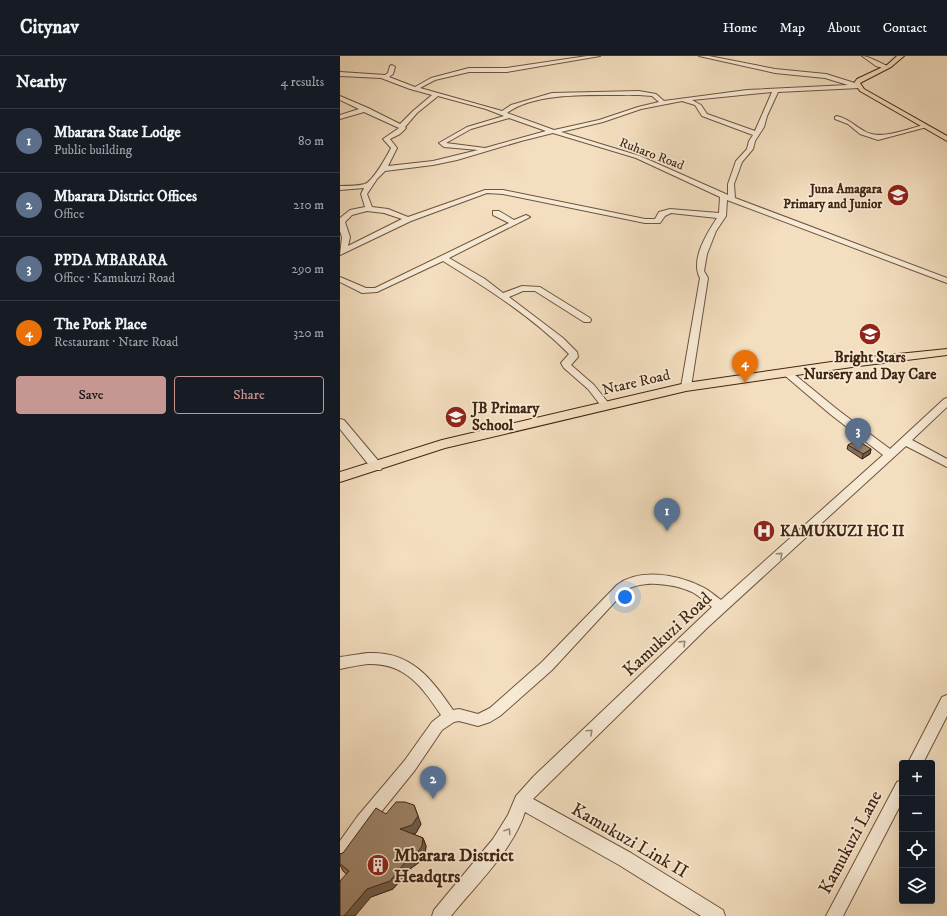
<!DOCTYPE html>
<html lang="en">
<head>
<meta charset="utf-8">
<style>
  body { margin:0; font-family:"IM FELL DW Pica",serif; background:#20242c; color:#f1f3f6 }
  .controls { position:absolute; right:12px; bottom:12px; display:grid; overflow:hidden; border-radius:4px; box-shadow:0 4px 16px #0002 }
  .controls button { width:36px; height:36px; display:grid; place-items:center; padding:0; border:0; border-bottom:1px solid #363941; background:#171b24; color:#f1f3f6; font:20px sans-serif }
  .you { position:absolute; left:285px; top:541px; width:14px; height:14px; margin:-10px; border:3px solid #fff; border-radius:50%; background:#1a73e8; box-shadow:0 0 0 6px #1a73e833 }
  .badge { display:grid; place-items:center; width:26px; height:26px; border-radius:50%; background:#c59692; color:#fff; font-size:13px; font-weight:700 }
  .pin { position:absolute; translate:-50% -33px; filter:drop-shadow(0 1px 2px #0008) }
  .pin::after { content:''; position:absolute; top:21px; width:14px; height:12px; background:inherit; clip-path:polygon(0 0,100% 0,50% 100%) }
  .list { margin:0; padding:0; list-style:none }
  h2 { display:flex; justify-content:space-between; align-items:center; height:52px; margin:0; padding:0 16px; font-size:17px }
  h2 small { font-size:13px; font-weight:400; color:#9ea1a6 }
  .list li { display:grid; grid-template-columns:26px 1fr auto; gap:12px; align-items:center; box-sizing:border-box; height:64px; padding:0 16px; border-top:1px solid #363941 }
  .list b { display:block; font-size:15px; white-space:nowrap }
  .list p { margin:0; font-size:13px; white-space:nowrap; color:#9ea1a6 }
  .list em { font-size:13px; font-style:normal; color:#9ea1a6 }
  .actions { display:flex; gap:8px; padding:12px 16px }
  .actions a { flex:1; padding:9px 0; border:1px solid #c59692; border-radius:4px; text-align:center; font-size:14px; color:#c59692 }
  .actions .main { background:#c59692; color:#111 }
  .icon { flex:none; width:22px; height:22px; fill:none; stroke:currentColor; stroke-width:2; stroke-linecap:round; stroke-linejoin:round }
  .map { position:relative; flex:none; width:607px; height:860px; overflow:hidden }
  header { display:flex; align-items:center; gap:24px; box-sizing:border-box; height:56px; padding:0 20px; background:#171b24; border-bottom:1px solid #363941 }
  header strong { font-size:19px }
  nav { display:flex; gap:22px; margin-inline-start:auto; font-size:14px }
  main { display:flex }
  aside { flex:1; background:#171b24 }
  .map>svg:first-child { display:block }
</style>
</head>
<body>
<header>
<strong>Citynav</strong>
<nav><a>Home</a><a>Map</a><a>About</a><a>Contact</a></nav>
</header>
<main>
<aside>
<h2>Nearby<small>4 results</small></h2>
<ul class="list">
<li><span class="badge" style="background:#5c6f8a">1</span><div><b>Mbarara State Lodge</b><p>Public building</p></div><em>80 m</em></li>
<li><span class="badge" style="background:#5c6f8a">2</span><div><b>Mbarara District Offices</b><p>Office</p></div><em>210 m</em></li>
<li><span class="badge" style="background:#5c6f8a">3</span><div><b>PPDA MBARARA</b><p>Office · Kamukuzi Road</p></div><em>290 m</em></li>
<li><span class="badge" style="background:#e8710a">4</span><div><b>The Pork Place</b><p>Restaurant · Ntare Road</p></div><em>320 m</em></li>
</ul>
<div class="actions"><a class="main">Save</a><a>Share</a></div>
</aside>
<div class="map">
<svg width="607" height="860" viewBox="0 0 607 860">
  <rect width="100%" height="100%" fill="#f3debf"/>
  <filter id="stains"><feTurbulence type="fractalNoise" baseFrequency=".005" numOctaves="4"/><feColorMatrix values="0 0 0 0 .2 0 0 0 0 .09 0 0 0 0 .02 0 0 0 .5 -.17"/></filter>
  <radialGradient id="worn" r=".72"><stop offset=".6" stop-color="#630" stop-opacity="0"/><stop offset="1" stop-color="#630" stop-opacity=".3"/></radialGradient>
  <g fill="none" stroke-linecap="round" stroke-linejoin="round">
    <g stroke="#6e533e" stroke-width="2">
      <g id="minor">
        <path d="M247 0H260L167 16H129L95 24 80 32 162 55 171 49 212 37 299 35 316 38 324 45 407 34 508 29 485 22 435 17 359 0H369L435 13 486 18 521 29V31L519 32 438 36 427 60 424 71 415 85 413 93 402 106 394 128 395 142 607 222V227L387 144 386 160 376 175 367 198 364 215 368 222 351 331 346 334 341 331 360 222C350 204 367 177 377 162L331 157 325 160 320 167H305L163 138 147 137 71 165 0 199 2 181 0 175V162L10 154 25 151 21 138 24 132 0 134V130C8 130 17 130 25 128 33 125 47 100 51 92L43 83 59 72 24 56 0 63V59L19 53 0 44V40L28 52 60 68 73 55 92 39 70 33 41 22 0 20V16L45 19 48 17 50 10 52 9 55 11 53 18 49 21 75 31 91 22 129 12H167ZM432 36 415 75 367 58 361 49 352 44ZM299 39 312 40 319 46 298 51 259 64 214 74 167 57C197 34 262 40 299 39ZM98 40 146 53 164 60 127 71 99 87 104 91 138 94 93 105 48 110 57 92 50 83 60 78 66 72 65 71 77 57ZM342 45 355 49 362 60 413 79 409 85 407 93 396 105 388 128V139L300 100 221 76 263 66 301 53ZM169 62 206 75 145 92 106 87 131 73ZM213 77 296 102 380 141 379 157 330 153 319 156 315 163H305L163 134H145L68 161 48 153 32 151 27 138 37 123 45 115 93 109 117 104 181 85ZM27 155 44 157 62 163 8 190 10 181 5 166 12 159Z"/>
        <path d="M522 0C528 0 543 8 549 11L546 13 536 10Z"/>
        <path d="M497 60C511 64 513 69 524 75 541 85 566 73 584 69L587 71 538 84 520 78 508 68 495 63V61Z"/>
        <path d="M153 155H159L174 164 186 159 190 161 109 202 145 223 163 237 182 230 200 231 250 262 251 264 250 266H244L195 235H183L169 241 223 282 237 296 238 301 231 309 254 329 270 349 268 351H262L248 333 224 312 221 307 229 298C192 261 147 232 103 205L37 236 22 237 0 226V221L26 232H35L169 167 153 159Z"/>
        <path d="M446 313 449 314 498 354 550 393 604 343 607 342V351L572 384 607 403V411L566 390 367 572 193 743 291 797 383 854 385 860H361L279 809 185 756C173 794 136 829 111 860H92L94 854 153 783 168 759 176 740 194 720 372 551C366 546 359 540 352 536 334 528 302 523 285 535L212 614 160 660 150 666 138 670 119 665 114 666 102 674 75 714 29 771 6 804 0 806V785L17 761 65 704 92 666 101 659C82 631 66 607 28 608 19 609 9 611 0 613V601C9 600 18 598 28 597 71 595 91 622 113 654L119 653 138 658 150 652 202 606 277 529C298 512 337 518 360 530 368 533 374 539 381 544L543 399 490 358 443 318 441 316Z"/>
        <polygon points="0,363 4,364 41,408 42,411 41,414 33,414 0,373"/>
        <polygon points="607,639 607,660 583,707 568,707 602,641"/>
        <polygon points="562,724 562,746 503,860 486,860 557,726"/>
      </g>
    </g>
    <g stroke="#422513" stroke-width="2">
      <g id="major">
        <polygon points="557,0 564,0 551,11 520,27 524,33 607,80 607,85 520,35 514,27 517,23 547,9"/>
        <polygon points="607,293 607,299 519,310 346,335 105,392 0,426 0,416 102,384 346,327 519,302"/>
      </g>
    </g>
    <use href="#minor" fill="#f7ead5" fill-rule="evenodd"/>
    <use href="#major" fill="#f3debf" fill-rule="evenodd"/>
  </g>
  <g fill="#88725d" stroke="#422513">
    <polygon points="508,389 531,393 530,398 522,403 507,393"/>
    <polygon points="46,758 81,768 76,777 73,778 83,782 86,790 85,799 81,805 70,813 53,833 31,841 3,815 0,809 0,798 3,797"/>
  </g>
  <g fill="#6f5d4c" stroke="#422513">
    <polygon points="531,393 530,398 522,403 523,398"/>
    <polygon points="74,749 81,768 76,777 64,781 60,773"/>
    <polygon points="83,782 86,790 85,799 81,805 70,813 53,833 31,841 15,860 4,860 27,833"/>
  </g>
  <g fill="#9e856c" stroke="#422513">
    <polygon points="517,384 531,393 523,398 508,389"/>
    <polygon points="56,746 65,746 74,749 78,760 72,769 60,773 83,782 82,790 77,797 67,804 50,825 27,833 4,860 0,860 0,825 9,815 0,808 0,798 3,797 36,752 46,758"/>
  </g>
  <defs><path id="oneway-chevron" d="M-2-3.5L2.5 0L-2 3.5" fill="none" stroke-width="1.6" stroke-linecap="round" stroke-linejoin="round"/></defs>
  <g stroke="#9c8874">
    <use href="#oneway-chevron" transform="translate(440 499) rotate(-42)"/>
    <use href="#oneway-chevron" transform="translate(343 587) rotate(-44)"/>
    <use href="#oneway-chevron" transform="translate(250 676) rotate(-43)"/>
    <use href="#oneway-chevron" transform="translate(168 775) rotate(-57)"/>
  </g>
  <defs>
    <g id="school-disc" transform="scale(1.15)"><circle r="9.5" fill="#8f2418" stroke="#f7ead5"/><path d="M0-5L7-2L0 1L-7-2ZM-4 1L0 2.5L4 1V4Q0 6-4 4Z" fill="#fff"/></g>
    <g id="hospital-disc" transform="scale(1.15)"><circle r="9.5" fill="#8f2418" stroke="#f7ead5"/><path d="M-5-5h3v3.5h4V-5h3V5h-3V1.5h-4V5h-3Z" fill="#fff"/></g>
    <g id="building-disc" transform="scale(1.15)"><circle r="9.5" fill="#8f2418" stroke="#f7ead5"/><path d="M-4-6H4V6H1V3H-1V6H-4ZM-2.5-4.3h1.7v1.8h-1.7ZM.8-4.3h1.7v1.8H.8ZM-2.5-1h1.7V.8h-1.7ZM.8-1h1.7V.8H.8Z" fill="#fff"/></g>
  </defs>
  <g fill-rule="evenodd">
    <use href="#school-disc" x="558" y="139"/>
    <use href="#school-disc" x="530" y="278"/>
    <use href="#school-disc" x="116" y="361"/>
    <use href="#hospital-disc" x="424" y="475"/>
    <use href="#building-disc" x="38" y="809"/>
  </g>
  <g text-anchor="middle" stroke-width="3.5" stroke-linejoin="round" paint-order="stroke">
    <g font-size="13" fill="#422513" stroke="#f7ead5">
      <text transform="translate(312 97) rotate(21)" y="5">Ruharo Road</text>
    </g>
    <g font-size="13" font-weight="bold" fill="#422513" stroke="#f7ead5" text-anchor="end">
      <text x="542" y="137">Juna Amagara<tspan x="542" dy="15">Primary and Junior</tspan></text>
    </g>
    <g font-size="15" font-weight="bold" fill="#422513" stroke="#f7ead5" text-anchor="start">
      <text x="530" y="306" text-anchor="middle">Bright Stars<tspan x="530" dy="17">Nursery and Day Care</tspan></text>
      <text x="132" y="357">JB Primary<tspan x="132" dy="17">School</tspan></text>
      <text x="440" y="480">KAMUKUZI HC II</text>
    </g>
    <g font-size="15" fill="#422513" stroke="#f7ead5">
      <text transform="translate(296 326) rotate(-13)" y="5">Ntare Road</text>
    </g>
    <g font-size="18" fill="#422513" stroke="#f7ead5">
      <text transform="translate(327 578) rotate(-43)" y="6">Kamukuzi Road</text>
      <text transform="translate(290 784) rotate(30)" y="6">Kamukuzi Link II</text>
      <text transform="translate(510 786) rotate(-62)" y="6">Kamukuzi Lane</text>
    </g>
    <g font-size="18" font-weight="bold" fill="#422513" stroke="#f7ead5" text-anchor="start">
      <text x="54" y="805">Mbarara District<tspan x="54" dy="21">Headqtrs</tspan></text>
    </g>
  </g>
  <rect width="100%" height="100%" filter="url(#stains)"/>
  <rect width="100%" height="100%" fill="url(#worn)"/>
</svg>
<div class="controls">
<button>+</button>
<button>−</button>
<button><svg class="icon" aria-label="locate" viewBox="0 0 24 24"><circle cx="12" cy="12" r="6"/><path d="M12 2v4M12 18v4M2 12h4M18 12h4"/></svg></button>
<button><svg class="icon" aria-label="layers" viewBox="0 0 24 24"><path d="M12 4l9 5-9 5-9-5zM3 14l9 5 9-5"/></svg></button>
</div>
<div class="you"></div>
<div class="pin badge" style="left:327px;top:475px;background:#5c6f8a">1</div>
<div class="pin badge" style="left:93px;top:743px;background:#5c6f8a">2</div>
<div class="pin badge" style="left:518px;top:395px;background:#5c6f8a">3</div>
<div class="pin badge" style="left:405px;top:327px;background:#e8710a">4</div>
</div>
</main>
</body>
</html>
